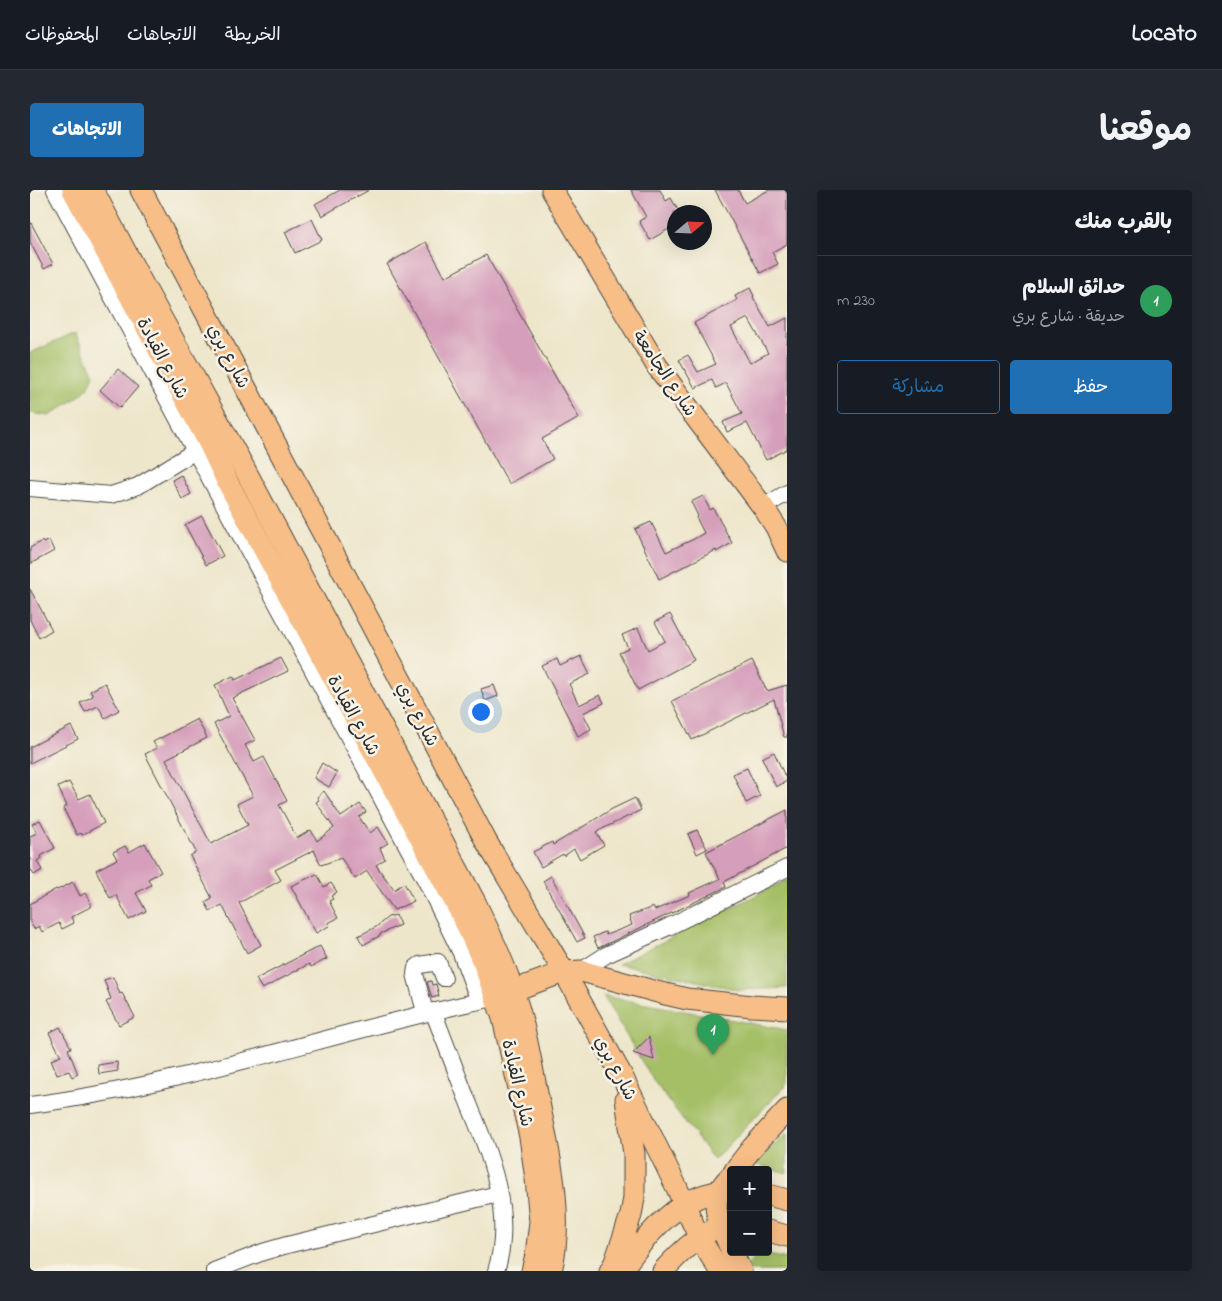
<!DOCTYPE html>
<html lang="ar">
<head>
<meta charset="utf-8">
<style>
  body { margin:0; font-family:"Indie Flower","Playpen Sans Arabic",sans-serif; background:#242831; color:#f1f3f6; direction:rtl }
  .controls { position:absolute; right:15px; bottom:15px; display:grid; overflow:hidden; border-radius:5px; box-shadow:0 5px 20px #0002 }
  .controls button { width:45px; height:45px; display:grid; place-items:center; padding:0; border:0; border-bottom:1px solid #363941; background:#171b24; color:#f1f3f6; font:25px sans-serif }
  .compass { position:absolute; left:637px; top:15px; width:45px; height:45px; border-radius:50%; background:#171b24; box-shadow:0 5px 20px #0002; rotate:71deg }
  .you { position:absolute; left:450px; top:521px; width:18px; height:18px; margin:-12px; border:4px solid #fff; border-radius:50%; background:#1a73e8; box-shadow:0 0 0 8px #1a73e833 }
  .badge { display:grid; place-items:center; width:32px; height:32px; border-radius:50%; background:#1f6fb2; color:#fff; font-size:16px; font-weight:700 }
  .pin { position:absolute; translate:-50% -41px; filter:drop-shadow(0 1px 2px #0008) }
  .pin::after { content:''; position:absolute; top:26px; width:18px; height:15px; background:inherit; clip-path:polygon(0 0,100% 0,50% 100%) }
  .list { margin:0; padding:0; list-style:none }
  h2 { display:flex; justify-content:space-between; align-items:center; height:65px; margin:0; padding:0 20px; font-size:21px }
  h2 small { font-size:16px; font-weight:400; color:#9ea1a6 }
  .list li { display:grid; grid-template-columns:32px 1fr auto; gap:15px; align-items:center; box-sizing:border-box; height:90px; padding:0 20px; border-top:1px solid #363941 }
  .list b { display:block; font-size:19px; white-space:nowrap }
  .list p { margin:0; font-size:16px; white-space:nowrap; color:#9ea1a6 }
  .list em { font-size:16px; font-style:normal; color:#9ea1a6 }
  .actions { display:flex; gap:10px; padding:15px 20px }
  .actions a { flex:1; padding:11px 0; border:1px solid #1f6fb2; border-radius:5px; text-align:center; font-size:18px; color:#1f6fb2 }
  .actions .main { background:#1f6fb2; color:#fff }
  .map { position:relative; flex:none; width:757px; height:1081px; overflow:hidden; direction:ltr; border-radius:5px }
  header { display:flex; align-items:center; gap:30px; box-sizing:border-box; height:70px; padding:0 25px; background:#171b24; border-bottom:1px solid #363941 }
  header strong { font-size:24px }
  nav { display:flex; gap:28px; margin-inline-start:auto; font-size:18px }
  .intro { display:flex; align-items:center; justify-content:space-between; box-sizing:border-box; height:120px; padding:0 30px }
  h1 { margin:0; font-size:35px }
  .button { padding:12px 22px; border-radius:5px; background:#1f6fb2; color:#fff; font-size:18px; font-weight:700 }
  main { display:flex; gap:30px; padding:0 30px }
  aside { flex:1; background:#171b24; border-radius:5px; box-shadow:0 5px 20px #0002 }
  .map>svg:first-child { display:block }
</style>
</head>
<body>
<header>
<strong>Locato</strong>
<nav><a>الخريطة</a><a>الاتجاهات</a><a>المحفوظات</a></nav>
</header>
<div class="intro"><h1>موقعنا</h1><a class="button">الاتجاهات</a></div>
<main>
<aside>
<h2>بالقرب منك<small></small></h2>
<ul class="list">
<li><span class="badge" style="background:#2e9e5b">1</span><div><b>حدائق السلام</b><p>حديقة · شارع بري</p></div><em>230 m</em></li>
</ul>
<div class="actions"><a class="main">حفظ</a><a>مشاركة</a></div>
</aside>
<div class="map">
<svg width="757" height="1081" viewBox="0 0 757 1081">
  <rect width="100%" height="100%" fill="#f7f3e8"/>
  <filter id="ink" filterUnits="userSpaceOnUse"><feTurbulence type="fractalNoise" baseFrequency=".02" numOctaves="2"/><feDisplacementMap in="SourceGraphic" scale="10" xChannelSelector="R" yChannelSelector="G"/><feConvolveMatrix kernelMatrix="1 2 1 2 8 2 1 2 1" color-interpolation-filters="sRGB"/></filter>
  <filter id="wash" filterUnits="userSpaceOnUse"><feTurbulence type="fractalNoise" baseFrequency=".0096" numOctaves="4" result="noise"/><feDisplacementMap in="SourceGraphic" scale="20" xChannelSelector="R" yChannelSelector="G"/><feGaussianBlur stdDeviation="1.12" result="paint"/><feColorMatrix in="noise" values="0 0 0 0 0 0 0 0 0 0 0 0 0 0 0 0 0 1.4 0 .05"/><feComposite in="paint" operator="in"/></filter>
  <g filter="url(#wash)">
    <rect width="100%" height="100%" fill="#eee6ca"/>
    <g fill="#a4bf66" stroke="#687548">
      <polygon points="45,143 64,185 58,198 48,207 19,226 0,223 0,163"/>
      <polygon points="757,690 757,798 709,800 588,774"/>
      <polygon points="573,806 757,840 757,894 684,970 623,890"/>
      <polygon points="757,943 757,983 725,974"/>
      <polygon points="729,1063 757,1069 757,1081 720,1081 717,1076"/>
    </g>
    <g id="blocks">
      <g fill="#d59eba" fill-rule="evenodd">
        <polygon points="310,0 339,0 292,26 285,14"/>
        <polygon points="601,0 630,0 636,11 641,8 649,22 644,22 644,36 620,50 609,31 616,27"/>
        <polygon points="685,0 708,0 715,13 739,0 755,0 757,4 757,54 742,62 748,74 730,83"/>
        <polygon points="282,29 292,50 265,63 255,42"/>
        <polygon points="0,31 23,74 14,79 0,52"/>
        <polygon points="396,52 415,87 456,65 549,228 512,249 523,269 479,294 357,74"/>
        <path d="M720 98 724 106 723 107 740 137 757 128V259L736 270 717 233 697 242 693 232 712 224 696 193 686 198 682 190 665 198 649 170 658 165 668 182 686 174 664 133 707 110 705 106ZM718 128 738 163 720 173 701 137Z"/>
        <polygon points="88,179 108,197 90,218 70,200"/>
        <polygon points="151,285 161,304 152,309 142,290"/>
        <polygon points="673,306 680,320 683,318 702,353 686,362 686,360 629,389 605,339 621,332 636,362 664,349 674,343 666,327 668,326 661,312"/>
        <polygon points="172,326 193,366 176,375 155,335"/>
        <polygon points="19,350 24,361 0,374 0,358 12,351 13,353"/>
        <polygon points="0,399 22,440 9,448 0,430"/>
        <polygon points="640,424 664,470 608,500 589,462 598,458 592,445 608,438 618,460 635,451 625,432"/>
        <polygon points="551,466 560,484 539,494 549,515 570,505 574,513 553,523 561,539 548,546 512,476 527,469 530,476"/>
        <polygon points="251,468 258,481 202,508 225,550 215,555 224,572 234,567 257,611 249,615 267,648 281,640 287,651 304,638 286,612 289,610 287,607 294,601 311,627 330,614 336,622 329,627 340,643 348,637 358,653 350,658 355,669 346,675 364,700 374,693 384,711 364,720 337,681 325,689 311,668 291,675 284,660 245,680 251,690 209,713 231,755 217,763 192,715 180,721 175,712 182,708 160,666 166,662 115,564 127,558 123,552 167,529 177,548 136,569 181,654 218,635 207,614 223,606 184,534 199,526 185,495 203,486 205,490"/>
        <polygon points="722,471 737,501 757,495 757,547 754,547 744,509 662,550 642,511"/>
        <polygon points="75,493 89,520 75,528 68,516 55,522 50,513 63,506 60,501"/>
        <polygon points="464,495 468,506 455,511 451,499"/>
        <polygon points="41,536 48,549 0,573 0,557"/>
        <polygon points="744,562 757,591 746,597 732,568"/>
        <polygon points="292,573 307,583 299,597 284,588"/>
        <polygon points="717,578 730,606 716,613 703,584"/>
        <polygon points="39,592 49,609 60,604 74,633 52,645 51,643 47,645 33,618 37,616 28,597"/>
        <polygon points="605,608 611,620 566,642 574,655 550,669 544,659 534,666 533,664 511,677 503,662 522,652 523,655 582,619"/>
        <polygon points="757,620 757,658 694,692 696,697 568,758 563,747 575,742 576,745 602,735 599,726 623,717 625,720 660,705 659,703 690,689 676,662"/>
        <polygon points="10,630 25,658 11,666 12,668 7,671 12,680 4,685 0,678 0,646 7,643 2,634"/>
        <polygon points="667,640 677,659 667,664 658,644"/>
        <polygon points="115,653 131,682 118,689 121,695 106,703 116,721 99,730 86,705 80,708 66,680 87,669 83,662 95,656 99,662"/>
        <polygon points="287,684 294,697 301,693 307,702 301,706 303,709 299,711 308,728 298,733 299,736 286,743 261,696"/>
        <polygon points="521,686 555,748 547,752 513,691"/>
        <polygon points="43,692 50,706 55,703 62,716 41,727 44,733 32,739 29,733 12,742 9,736 4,739 0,732 0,714 26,699 27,700"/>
        <polygon points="366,725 370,735 350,744 351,745 333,755 328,746 346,737 358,727"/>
        <polygon points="290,756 297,769 281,777 279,774 232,799 226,789"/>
        <polygon points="83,787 90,804 92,803 105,827 89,835 76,812 81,809 74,790"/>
        <polygon points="401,791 402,795 406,794 409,806 402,808 397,792"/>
        <polygon points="30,837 41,858 38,859 48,884 42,887 39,881 27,885 21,870 31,866 19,843"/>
        <polygon points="619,847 624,870 603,863"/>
        <polygon points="87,872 88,881 69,884 68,875"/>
      </g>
    </g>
  </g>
  <g filter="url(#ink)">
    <use href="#blocks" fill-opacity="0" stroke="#484743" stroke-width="1"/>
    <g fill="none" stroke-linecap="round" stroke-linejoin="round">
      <g stroke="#484743" stroke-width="18">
        <g id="minor">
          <polyline points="25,0 397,693 431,763 449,811"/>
          <polyline points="0,298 81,305 108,296 175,255"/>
          <polyline points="733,317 757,303"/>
          <polyline points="551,781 576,765 638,737 757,678"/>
          <path d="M403 821C414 849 425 878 436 907 458 960 485 1022 466 1081"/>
          <polyline points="395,822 385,784 386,778 390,775 408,772 414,788"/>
          <path d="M0 915C156 895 305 841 459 809"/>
          <polyline points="184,1081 233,1062 257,1055 468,1004"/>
        </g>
      </g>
      <g stroke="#484743" stroke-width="23">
        <g id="major">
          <polyline points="43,0 179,253 198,293 432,725 454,774 473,828 500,947 506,989 510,1032 506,1065 502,1081"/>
          <path d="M63 0 111 91 213 276 446 714C459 742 474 771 483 801 495 835 501 872 508 908 519 963 535 1025 521 1081"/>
          <polyline points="111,0 456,651 534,782 591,884 647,998 669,1047 690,1081"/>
          <polyline points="522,0 627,176 733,317 746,337 757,361"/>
          <polyline points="471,805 534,782 551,781 631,803 657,809 722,816 757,818"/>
          <polyline points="705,980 722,958 757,920"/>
          <path d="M701 986C697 990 691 996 689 1002 680 1019 694 1043 701 1059"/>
          <polyline points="738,1005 757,1010"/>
          <polyline points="738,1041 757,1046"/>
          <polyline points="702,1062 711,1081"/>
          <polyline points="580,1081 585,1072 601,1025 604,1008 604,964 596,909"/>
          <path d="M591 1081C616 1045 652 1000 701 1001"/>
          <path d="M633 1081C652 1060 672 1041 701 1033"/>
        </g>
      </g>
      <use href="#minor" stroke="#fff" stroke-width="16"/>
      <use href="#major" stroke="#f7be87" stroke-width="21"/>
    </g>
  </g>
  <g text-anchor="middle" stroke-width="5" stroke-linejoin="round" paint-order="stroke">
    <g font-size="18" fill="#2b2b2b" stroke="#f7f3e8">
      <text transform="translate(199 166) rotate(62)" y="6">شارع بري</text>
      <text transform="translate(133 168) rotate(62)" y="6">شارع القيادة</text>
      <text transform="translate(635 183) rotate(56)" y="6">شارع الجامعة</text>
      <text transform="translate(388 524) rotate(62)" y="6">شارع بري</text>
      <text transform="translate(324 525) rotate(61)" y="6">شارع القيادة</text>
      <text transform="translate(586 878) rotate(62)" y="6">شارع بري</text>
      <text transform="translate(488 893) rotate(77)" y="6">شارع القيادة</text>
    </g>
  </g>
</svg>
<div class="controls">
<button>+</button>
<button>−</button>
</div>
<svg class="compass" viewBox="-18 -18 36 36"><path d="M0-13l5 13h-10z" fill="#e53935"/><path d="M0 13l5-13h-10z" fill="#9ea1a6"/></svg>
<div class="you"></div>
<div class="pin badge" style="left:683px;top:865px;background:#2e9e5b">1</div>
</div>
</main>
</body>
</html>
